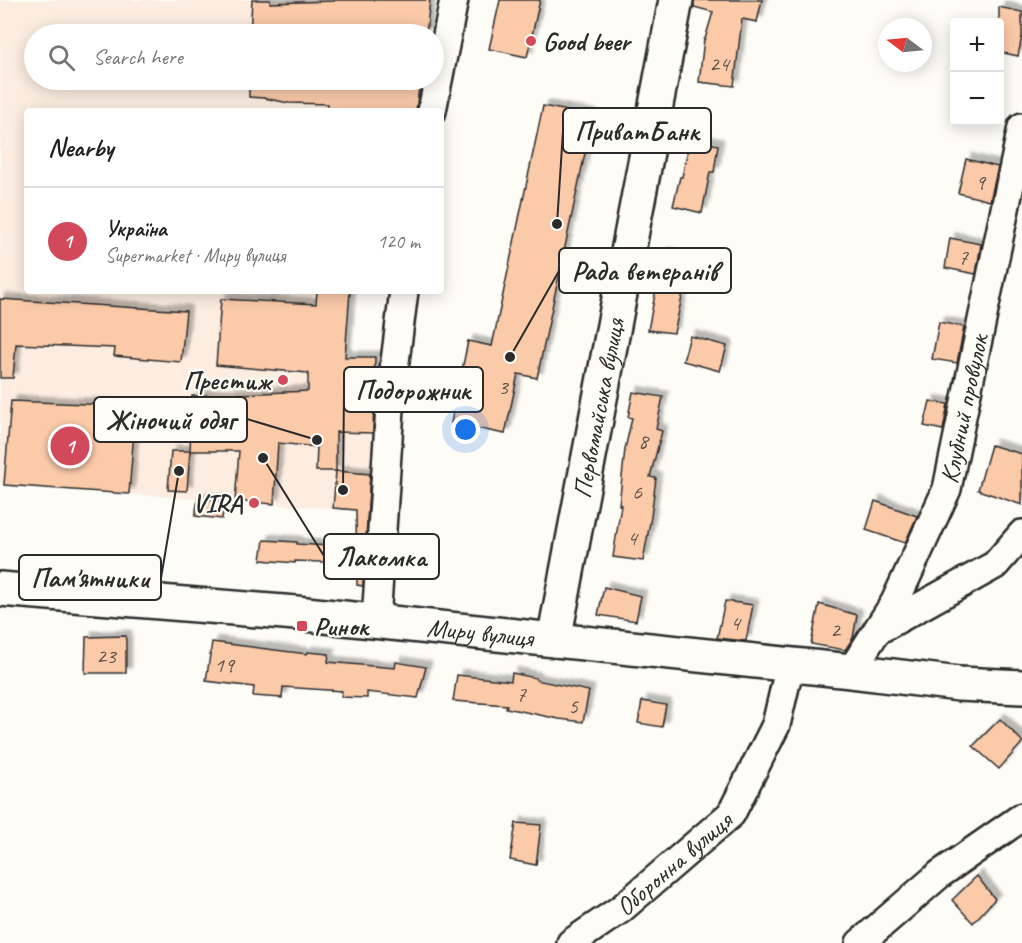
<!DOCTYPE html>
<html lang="en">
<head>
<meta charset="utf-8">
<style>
  body { margin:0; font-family:Caveat,sans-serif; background:#f6f6f6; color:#202124 }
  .controls { position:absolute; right:18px; top:18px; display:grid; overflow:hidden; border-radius:6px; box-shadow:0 3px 15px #0003 }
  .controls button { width:54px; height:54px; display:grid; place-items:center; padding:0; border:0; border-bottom:2px solid #e0e0e0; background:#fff; color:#202124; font:30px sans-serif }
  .compass { position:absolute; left:878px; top:18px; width:54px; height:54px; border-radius:50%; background:#fff; box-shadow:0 3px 15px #0003; rotate:286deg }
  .you { position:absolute; left:466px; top:430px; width:21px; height:21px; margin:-15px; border:4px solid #fff; border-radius:50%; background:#1a73e8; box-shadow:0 0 0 9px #1a73e833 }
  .badge { display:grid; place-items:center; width:39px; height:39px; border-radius:50%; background:#d1495b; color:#fff; font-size:20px; font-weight:700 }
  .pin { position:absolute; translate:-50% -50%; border:3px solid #fff; box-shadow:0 2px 6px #0006 }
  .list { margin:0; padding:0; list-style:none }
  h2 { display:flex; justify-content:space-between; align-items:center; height:78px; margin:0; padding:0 24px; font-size:26px }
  h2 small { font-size:20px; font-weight:400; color:#757577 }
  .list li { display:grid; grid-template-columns:39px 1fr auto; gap:18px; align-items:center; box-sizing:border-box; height:108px; padding:0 24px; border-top:2px solid #e0e0e0 }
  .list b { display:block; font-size:22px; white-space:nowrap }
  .list p { margin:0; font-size:20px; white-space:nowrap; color:#757577 }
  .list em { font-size:20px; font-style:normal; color:#757577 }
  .icon { flex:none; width:33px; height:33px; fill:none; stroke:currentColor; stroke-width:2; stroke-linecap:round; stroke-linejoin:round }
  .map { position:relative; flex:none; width:1022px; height:943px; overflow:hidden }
  .search { position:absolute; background:#fff; box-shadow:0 3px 15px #0003; left:24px; top:24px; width:420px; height:66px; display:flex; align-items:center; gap:15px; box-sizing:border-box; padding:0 21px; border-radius:33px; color:#757577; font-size:22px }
  .panel { position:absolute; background:#fff; box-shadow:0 3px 15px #0003; left:24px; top:108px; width:420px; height:186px; border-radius:6px }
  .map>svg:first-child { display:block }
</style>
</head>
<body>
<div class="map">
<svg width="1022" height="943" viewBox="0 0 1022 943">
  <defs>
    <filter id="shadow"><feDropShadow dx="5.5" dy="-5.5" stdDeviation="1.5" flood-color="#0004"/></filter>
  </defs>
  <rect width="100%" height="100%" fill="#fdfcf7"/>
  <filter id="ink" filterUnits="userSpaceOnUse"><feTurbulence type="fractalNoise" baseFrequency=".0167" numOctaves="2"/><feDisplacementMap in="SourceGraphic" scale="12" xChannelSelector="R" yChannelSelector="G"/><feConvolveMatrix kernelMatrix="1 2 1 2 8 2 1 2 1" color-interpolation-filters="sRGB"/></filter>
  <g filter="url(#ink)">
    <polygon fill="#fcede0" points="0,0 370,0 368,34 34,34 34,80 365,80 362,111 27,111 27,291 350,291 345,356 375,357 369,511 0,485"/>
    <g fill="#facaa9" stroke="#2b2b2b" stroke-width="1.5" filter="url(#shadow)">
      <polygon points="252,0 270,0 270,3 334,1 334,0 430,0 426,34 250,34"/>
      <polygon points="500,0 540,0 527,57 489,49"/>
      <polygon points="694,0 762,0 757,22 742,19 734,86 699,82 704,39 705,39 713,12 694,7"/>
      <polygon points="999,7 1022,12 1022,36 1018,56 999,52"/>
      <polygon points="249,80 420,80 416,111 328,111 328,104 289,103 264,98 249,97"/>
      <polygon points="543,106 593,116 537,378 518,374 505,434 451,423 468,341 492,346"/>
      <polygon points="690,139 718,145 714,172 710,172 702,213 673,206 680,177 682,177"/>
      <polygon points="966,159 998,167 990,201 958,193"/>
      <polygon points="950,238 981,244 976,274 945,268"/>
      <polygon points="663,253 701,264 696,286 685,284 674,333 648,330 658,279 655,278"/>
      <polygon points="317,291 350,291 345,357 375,357 373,433 336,432 336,471 370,474 363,586 357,585 356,510 333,508 336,471 316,471 317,447 278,443 274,504 235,501 239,451 190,451 192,396 308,391 308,373 216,365 221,299 316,304"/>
      <polygon points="0,299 186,311 181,362 114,356 115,348 16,344 13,378 0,378"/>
      <polygon points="939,322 964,327 957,363 932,359"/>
      <polygon points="690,336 727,346 720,371 683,361"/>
      <polygon points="633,392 663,397 656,429 662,431 650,477 656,478 651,517 643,561 613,557 621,505 619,505 625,449 632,418 628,417"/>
      <polygon points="11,401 136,406 129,494 4,485"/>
      <polygon points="930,401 948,404 943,430 924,426"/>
      <polygon points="991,445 1022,454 1022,505 978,490"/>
      <polygon points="171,451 190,451 187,491 168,490"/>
      <polygon points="198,499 224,501 222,519 195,516"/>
      <polygon points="875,501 917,516 905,543 866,530"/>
      <polygon points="264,540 297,542 297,544 348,547 347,563 295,561 295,563 261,560"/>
      <polygon points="604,587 641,596 636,621 598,615"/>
      <polygon points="725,601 753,605 746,641 717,638"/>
      <polygon points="819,604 857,615 853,638 845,650 811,644"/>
      <polygon points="126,636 126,673 85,673 86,637"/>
      <polygon points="212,642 307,654 308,652 329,654 328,662 395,668 396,662 426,667 418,698 367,692 367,698 341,697 342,691 283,687 282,698 253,696 254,687 206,681"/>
      <polygon points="512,673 536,678 536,680 589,691 583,722 559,719 506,708 507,705 453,701 457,675 511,681"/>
      <polygon points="642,701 666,705 662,727 638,723"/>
      <polygon points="1000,719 1022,741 1022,743 999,769 973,746"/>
      <polygon points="516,823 541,825 536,865 510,860"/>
      <polygon points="977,876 995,899 973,923 952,900"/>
    </g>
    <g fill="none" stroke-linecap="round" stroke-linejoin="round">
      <g stroke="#2b2b2b" stroke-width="32">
        <g id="street">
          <polyline points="432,111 454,0"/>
          <polyline points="376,621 391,393 404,291"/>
          <polyline points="880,629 995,565 1022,534"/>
          <path id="s1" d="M851 671 895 602 947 489 1022 127"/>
          <path id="s2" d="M571 943 621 909 731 814 776 725 790 665"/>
          <polyline points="860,943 940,874 1022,817"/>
        </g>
      </g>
      <g stroke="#2b2b2b" stroke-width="38">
        <g id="secondary">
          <path id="s3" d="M0 589 296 613 851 671 959 684 1022 687"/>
          <path id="s4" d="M554 640 676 0"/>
        </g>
      </g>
      <use href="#street" stroke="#fdfcf7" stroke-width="27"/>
      <use href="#secondary" stroke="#fdfcf7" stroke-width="33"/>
    </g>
  </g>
  <g fill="#d1495b" stroke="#fdfcf7" stroke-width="2">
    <circle cx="531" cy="41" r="6"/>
    <circle cx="283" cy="380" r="6"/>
    <circle cx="254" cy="503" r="6"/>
    <rect x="296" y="620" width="12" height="12" rx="3"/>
  </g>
  <g text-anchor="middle" stroke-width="4.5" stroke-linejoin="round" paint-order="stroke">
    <g font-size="22" fill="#5f534a">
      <text x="719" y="71">24</text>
      <text x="980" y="189">9</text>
      <text x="963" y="264">7</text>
      <text x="503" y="394">3</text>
      <text x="643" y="448">8</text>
      <text x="637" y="499">6</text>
      <text x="632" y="545">4</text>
      <text x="735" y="630">4</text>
      <text x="835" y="637">2</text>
      <text x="106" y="663">23</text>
      <text x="224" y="672">19</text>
      <text x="521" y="701">7</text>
      <text x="573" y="713">5</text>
    </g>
    <g font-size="26" font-weight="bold" fill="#2b2b2b" stroke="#fdfcf7" text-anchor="start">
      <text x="543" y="50">Good beer</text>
      <text x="271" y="389" text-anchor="end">Престиж</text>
      <text x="242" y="512" text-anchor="end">VIRA</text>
      <text x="314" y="635">Ринок</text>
    </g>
    <g font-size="26" fill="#2b2b2b" stroke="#fdfcf7">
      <text dy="9" stroke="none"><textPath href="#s4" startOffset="236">Первомайська вулиця</textPath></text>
      <text dy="9" stroke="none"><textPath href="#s1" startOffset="288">Клубний провулок</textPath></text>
      <text dy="9" stroke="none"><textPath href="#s3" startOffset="482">Миру вулиця</textPath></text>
      <text dy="9" stroke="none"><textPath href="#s2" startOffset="130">Оборонна вулиця</textPath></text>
    </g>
  </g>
  <path fill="none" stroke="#2b2b2b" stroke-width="2" d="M557 224L563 131M510 357L559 271M343 490L344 389M317 440L247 419M263 458L324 556M179 471L161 578"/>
  <g fill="#2b2b2b" stroke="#fdfcf7" stroke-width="2">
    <circle cx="557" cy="224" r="6"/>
    <circle cx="510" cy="357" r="6"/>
    <circle cx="343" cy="490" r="6"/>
    <circle cx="317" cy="440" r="6"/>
    <circle cx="263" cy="458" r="6"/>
    <circle cx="179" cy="471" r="6"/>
  </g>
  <g fill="#fdfcf7" stroke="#2b2b2b" stroke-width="2">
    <rect x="563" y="108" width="148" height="45" rx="6"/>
    <rect x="559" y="248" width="172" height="45" rx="6"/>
    <rect x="344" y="367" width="139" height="45" rx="6"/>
    <rect x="94" y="397" width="153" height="45" rx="6"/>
    <rect x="324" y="534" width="115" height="45" rx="6"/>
    <rect x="19" y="555" width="142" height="45" rx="6"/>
  </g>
  <g font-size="27" text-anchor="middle" font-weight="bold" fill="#2b2b2b">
    <text x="637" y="140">ПриватБанк</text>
    <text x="645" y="280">Рада ветеранів</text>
    <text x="413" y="399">Подорожник</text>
    <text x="171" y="429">Жіночий одяг</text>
    <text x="381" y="566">Лакомка</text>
    <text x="90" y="587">Пам'ятники</text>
  </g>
</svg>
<div class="controls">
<button>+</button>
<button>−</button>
</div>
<svg class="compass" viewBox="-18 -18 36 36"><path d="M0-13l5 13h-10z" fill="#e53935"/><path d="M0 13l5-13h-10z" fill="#757577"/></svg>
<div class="you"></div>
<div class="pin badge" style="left:70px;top:446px">1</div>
<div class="search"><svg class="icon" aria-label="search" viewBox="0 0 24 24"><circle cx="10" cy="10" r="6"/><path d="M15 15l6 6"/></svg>Search here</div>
<section class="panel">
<h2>Nearby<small></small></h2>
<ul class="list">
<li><span class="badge">1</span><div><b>Україна</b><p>Supermarket · Миру вулиця</p></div><em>120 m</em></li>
</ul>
</section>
</div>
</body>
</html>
